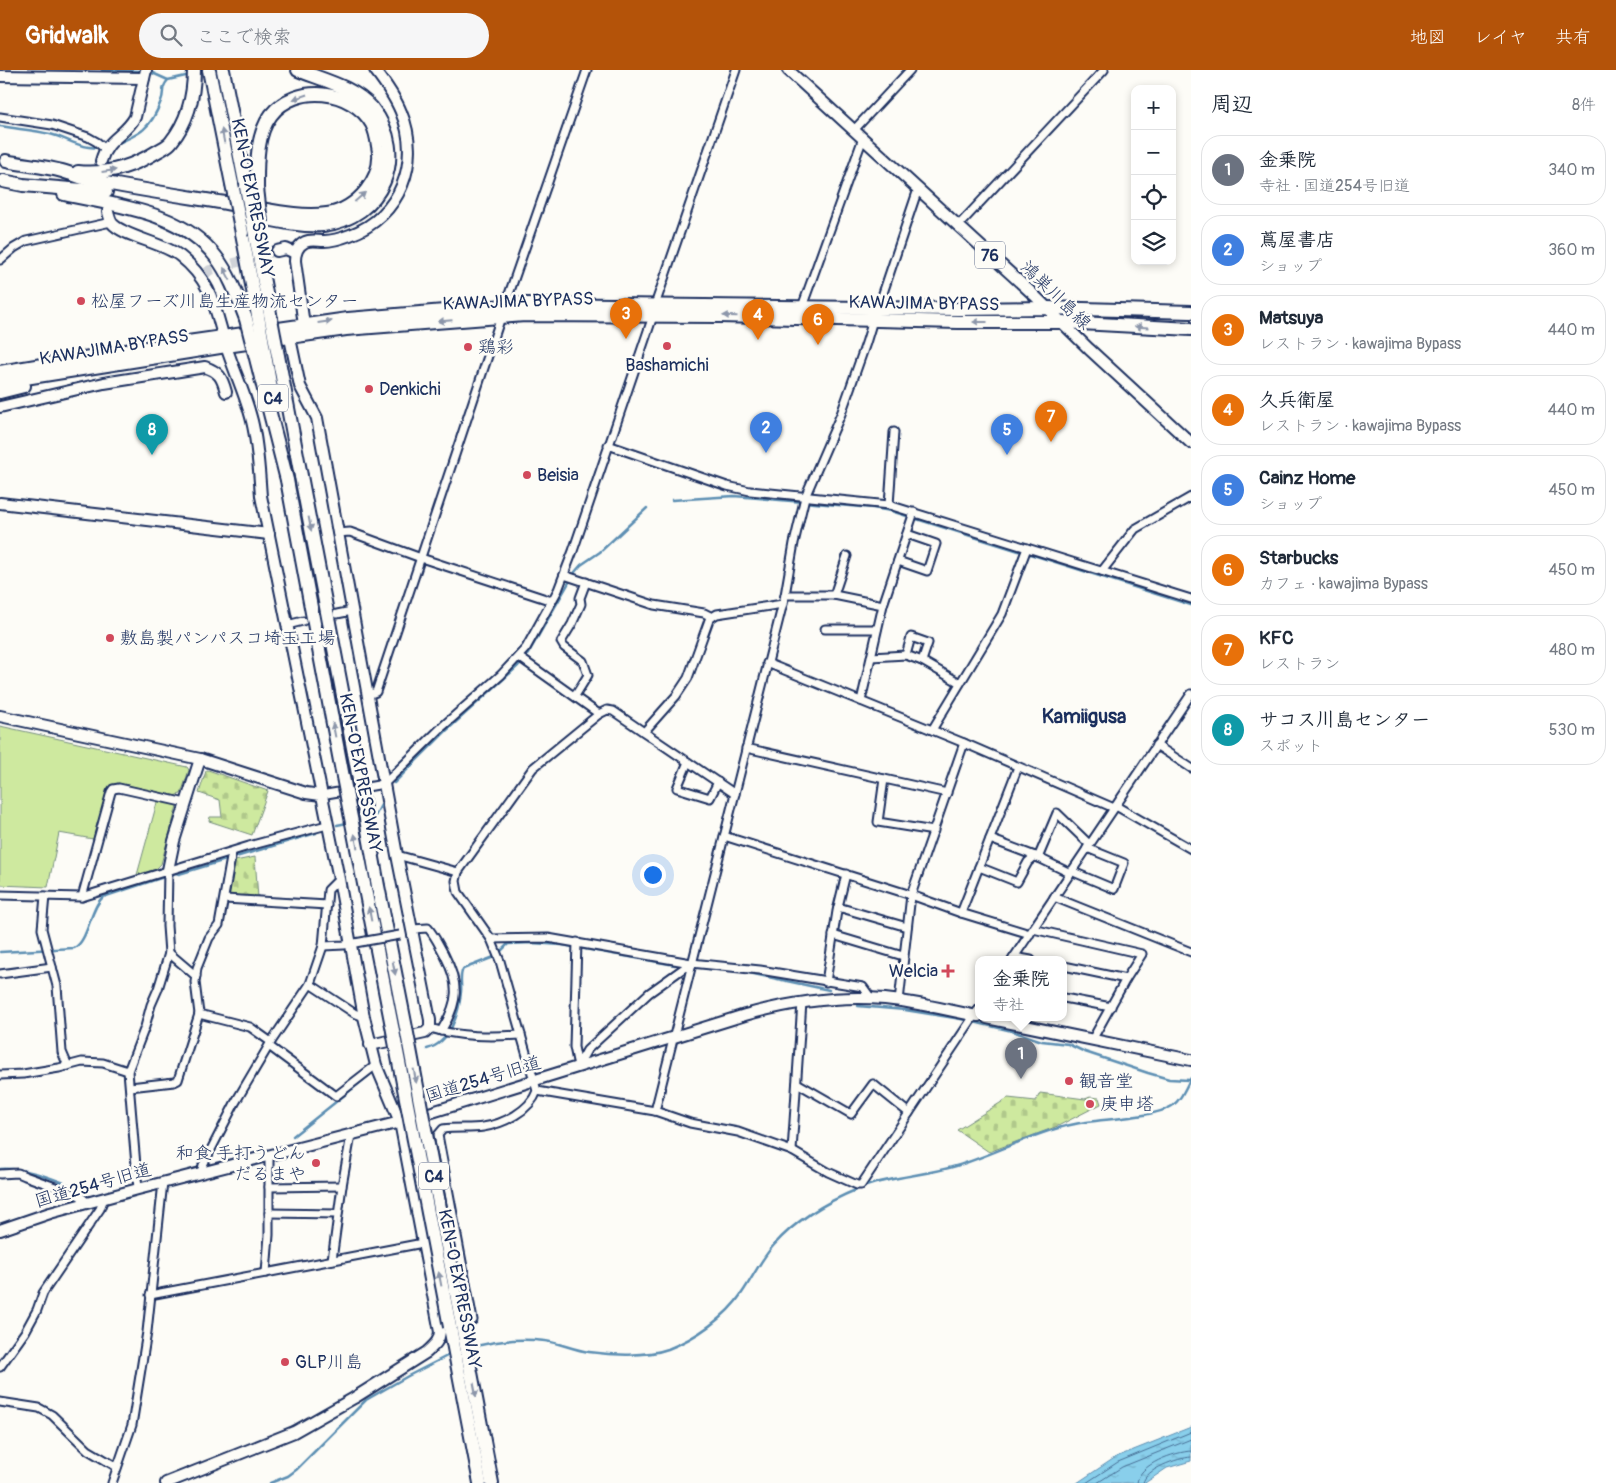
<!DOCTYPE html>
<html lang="ja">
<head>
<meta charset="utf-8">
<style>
  body { margin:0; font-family:Pangolin,"Klee One",sans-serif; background:#f6f6f7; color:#1f2937 }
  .controls { position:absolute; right:15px; top:15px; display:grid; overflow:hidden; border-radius:10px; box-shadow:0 2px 8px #0003 }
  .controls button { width:45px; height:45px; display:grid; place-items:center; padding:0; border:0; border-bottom:1px solid #e0e1e3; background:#fff; color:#1f2937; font:25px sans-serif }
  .you { position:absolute; left:652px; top:804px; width:18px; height:18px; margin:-12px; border:4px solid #fff; border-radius:50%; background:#1a73e8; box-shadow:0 0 0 8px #1a73e833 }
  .badge { display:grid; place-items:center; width:32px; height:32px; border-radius:50%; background:#b45309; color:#fff; font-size:16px; font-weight:700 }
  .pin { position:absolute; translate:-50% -41px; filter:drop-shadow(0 1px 2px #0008) }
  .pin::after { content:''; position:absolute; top:26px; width:18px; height:15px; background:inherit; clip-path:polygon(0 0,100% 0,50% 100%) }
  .popup { position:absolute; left:975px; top:886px; width:92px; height:65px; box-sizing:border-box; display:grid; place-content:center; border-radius:10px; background:#fff; filter:drop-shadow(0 1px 4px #0005); font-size:16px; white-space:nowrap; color:#747a83 }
  .popup b { font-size:19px; color:#1f2937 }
  .popup::after { content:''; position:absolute; left:50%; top:100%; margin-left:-10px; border:10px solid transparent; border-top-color:#fff }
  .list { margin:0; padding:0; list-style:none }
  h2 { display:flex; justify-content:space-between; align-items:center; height:65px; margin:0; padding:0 20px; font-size:21px }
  h2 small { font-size:16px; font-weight:400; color:#747a83 }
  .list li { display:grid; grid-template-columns:32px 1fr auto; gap:15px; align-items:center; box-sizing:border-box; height:70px; margin:0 10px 10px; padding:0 10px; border:1px solid #e0e1e3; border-radius:20px }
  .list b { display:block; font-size:19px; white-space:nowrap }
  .list p { margin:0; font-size:16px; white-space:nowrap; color:#747a83 }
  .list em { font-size:16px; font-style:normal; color:#747a83 }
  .icon { flex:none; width:28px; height:28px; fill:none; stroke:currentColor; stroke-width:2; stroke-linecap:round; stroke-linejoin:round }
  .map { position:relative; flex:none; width:1191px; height:1413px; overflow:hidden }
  header { display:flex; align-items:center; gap:30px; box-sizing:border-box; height:70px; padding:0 25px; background:#b45309; color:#fff }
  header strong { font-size:24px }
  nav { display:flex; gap:28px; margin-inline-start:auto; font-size:18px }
  .search { width:350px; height:45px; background:#f6f6f7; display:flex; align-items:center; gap:12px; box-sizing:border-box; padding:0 18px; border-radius:28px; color:#747a83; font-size:19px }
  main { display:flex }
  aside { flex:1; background:#fff }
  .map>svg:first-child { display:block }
</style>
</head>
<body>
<header>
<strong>Gridwalk</strong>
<div class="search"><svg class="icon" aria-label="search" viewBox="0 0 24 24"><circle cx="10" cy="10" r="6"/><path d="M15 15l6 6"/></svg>ここで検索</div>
<nav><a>地図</a><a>レイヤ</a><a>共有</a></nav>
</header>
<main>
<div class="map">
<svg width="1191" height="1413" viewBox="0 0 1191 1413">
  <defs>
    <pattern id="cemetery-stones" width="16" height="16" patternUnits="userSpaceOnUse" patternTransform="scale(1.25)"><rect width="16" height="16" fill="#cee99f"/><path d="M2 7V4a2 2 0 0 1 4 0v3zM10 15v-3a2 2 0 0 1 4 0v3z" fill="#b0c88b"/></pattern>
    <pattern id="water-ripples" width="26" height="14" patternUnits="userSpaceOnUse" patternTransform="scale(1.25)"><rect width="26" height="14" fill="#89cfeb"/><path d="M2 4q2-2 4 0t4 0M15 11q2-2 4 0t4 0" fill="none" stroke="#76b2cc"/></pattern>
  </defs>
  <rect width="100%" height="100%" fill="#fdfcf7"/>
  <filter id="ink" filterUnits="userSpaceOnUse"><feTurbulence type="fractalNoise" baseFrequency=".02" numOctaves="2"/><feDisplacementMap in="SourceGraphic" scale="10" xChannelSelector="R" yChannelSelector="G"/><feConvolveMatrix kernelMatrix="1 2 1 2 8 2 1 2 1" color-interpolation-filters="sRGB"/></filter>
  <g filter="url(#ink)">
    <g fill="url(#cemetery-stones)" stroke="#748c7e">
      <polygon points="208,700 268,721 252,765 209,751 210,747 222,747 220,730 199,723 206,701"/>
      <polygon points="255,787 258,828 231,826 229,824 235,791"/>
      <polygon points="1040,1023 1085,1029 1090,1027 1099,1028 1101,1034 1058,1056 989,1082 957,1060 1008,1028 1036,1031"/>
    </g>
    <g fill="#cee99f" stroke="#748c7e">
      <polygon points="0,656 187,697 189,700 181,724 173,726 118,713 108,718 93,769 59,763 48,817 0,815"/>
      <polygon points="158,729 176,733 177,736 161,794 156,799 137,805"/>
    </g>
    <polygon fill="url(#water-ripples)" stroke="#5d8fb3" points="1191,1357 1191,1391 1167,1398 1145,1413 1077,1413 1116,1387"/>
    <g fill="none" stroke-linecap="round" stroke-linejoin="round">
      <g stroke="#476f96" stroke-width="1">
        <polyline points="1086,1413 1118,1392 1191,1362"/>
        <polyline points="1097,1413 1122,1397 1191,1369"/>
        <path d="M1137 1413C1138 1394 1175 1382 1191 1381"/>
        <path d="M1143 1413C1145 1399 1178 1388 1191 1387"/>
      </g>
      <g stroke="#5d8fb3" stroke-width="2.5">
        <polyline points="102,0 143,1"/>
        <polyline points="148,1 168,10 190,5"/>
        <path d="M0 56C17 59 34 60 50 64 67 68 82 80 99 77"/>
        <path d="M114 75C140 64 151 59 161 31 165 22 160 19 168 10"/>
        <polyline points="672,430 734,426 873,438 891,441 1022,482"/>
        <polyline points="1030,484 1191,535"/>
        <polyline points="394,713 446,661 518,596 528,584 575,502 581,495 600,482 647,438"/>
        <polyline points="370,749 374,748 381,735"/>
        <polyline points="337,755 347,753"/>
        <polyline points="501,881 508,874 532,873 562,875 675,895"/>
        <path d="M0 882 74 878C88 872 90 838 103 827L176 803 179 804 316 763"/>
        <polyline points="709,899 720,899"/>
        <polyline points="740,901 829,920"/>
        <polyline points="858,936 905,940 961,949 1012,961 1042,971 1068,974 1085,982 1148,1003 1169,1009 1189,1010"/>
        <path d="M427 979C450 973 459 944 461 922 462 914 459 906 463 899L494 887"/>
        <polyline points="293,1066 371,1004"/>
        <path d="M0 1099C30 1097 60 1112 87 1122"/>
        <path d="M866 1116C895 1106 927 1105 956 1096 996 1084 1034 1062 1075 1054 1099 1049 1154 1048 1172 1036 1182 1029 1185 1018 1191 1008"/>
        <path d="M470 1278C496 1270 518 1268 545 1271 560 1273 574 1280 589 1282 611 1285 646 1287 668 1279 696 1268 726 1247 742 1223 753 1207 761 1189 774 1175 797 1149 826 1132 858 1119"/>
        <polyline points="270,1413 288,1406 296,1400 366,1330 408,1306 451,1284"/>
      </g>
      <polyline stroke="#d0d3d8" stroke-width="10" stroke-dasharray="10 5" stroke-linecap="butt" points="205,204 210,200 277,181"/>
      <g stroke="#1b2f5e" stroke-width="11">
        <g id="street">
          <polyline points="0,47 52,55 88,67 97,72 105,79"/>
          <polyline points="854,60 910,0"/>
          <polyline points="958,156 1104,0"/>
          <polyline points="0,190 14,178 26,171 111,152"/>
          <polyline points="655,235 736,0"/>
          <polyline points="802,237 863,68"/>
          <polyline points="878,238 918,119"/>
          <polyline points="608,375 727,416 750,421 889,435 1191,529"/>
          <polyline points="889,435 894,362"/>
          <polyline points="337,463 350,462 421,488 552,531"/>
          <polyline points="898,491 927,501 936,474 907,464"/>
          <polyline points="1102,501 1135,459 1191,427"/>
          <polyline points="564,505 654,535 704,543 712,547 717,544 783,534"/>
          <polyline points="785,525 834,525 883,535"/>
          <polyline points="834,525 847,486"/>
          <polyline points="337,544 352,541"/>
          <polyline points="287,555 303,551"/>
          <polyline points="825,559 877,559"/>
          <polyline points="906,585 911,567 928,573 922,591"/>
          <polyline points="519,587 599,644"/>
          <polyline points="871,587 906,585 922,591 960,613"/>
          <polyline points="767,593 964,673 1114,738"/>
          <polyline points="368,625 376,622 501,247 587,0"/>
          <polyline points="575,626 588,605 583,591 564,577 561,572 572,554 581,534 580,528 586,512"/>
          <polyline points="861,631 883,535 914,442"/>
          <polyline points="932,660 1002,544 1027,478"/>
          <polyline points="644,662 676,626 688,608 709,550 712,547"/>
          <polyline points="1156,675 1191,698"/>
          <polyline points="746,678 947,723"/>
          <polyline points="688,692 677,718 710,728 718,712"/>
          <polyline points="884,709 878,752 934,761"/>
          <polyline points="321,725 384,714 443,656 501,605 526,578 558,520 573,481 653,246"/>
          <polyline points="1116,736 1191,779"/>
          <polyline points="724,766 911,825 961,843 1030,864"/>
          <polyline points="990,769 1035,786 1070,803"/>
          <polyline points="397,785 458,802"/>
          <polyline points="1038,788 1057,743 1089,774"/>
          <polyline points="979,797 1017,812 1028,792 1035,786"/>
          <polyline points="1071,801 1114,819 1124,793 1087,778"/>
          <polyline points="0,825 82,827 249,776 327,755"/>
          <polyline points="45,826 42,859 57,916 62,982 68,996"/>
          <polyline points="82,827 111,722 113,719 119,718 186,733"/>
          <polyline points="1054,827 1191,882"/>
          <polyline points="225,829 327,835"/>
          <polyline points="838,837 907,857"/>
          <polyline points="961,843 1018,697"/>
          <path d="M412 859 428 858C435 866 439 875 444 884 460 915 459 932 441 961"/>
          <polyline points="1033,859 1142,884 1126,909 1092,970"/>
          <polyline points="833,865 903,886"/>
          <polyline points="491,869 548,868 691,893 760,900 863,917 871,928"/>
          <polyline points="577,872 574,977 578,996 587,980 649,923 691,893"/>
          <polyline points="323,876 344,875 366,871"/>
          <polyline points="169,883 196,906"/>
          <polyline points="1014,887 1031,890"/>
          <polyline points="1012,890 1191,624"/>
          <polyline points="1064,896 1126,909"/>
          <polyline points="0,904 52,897"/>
          <polyline points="826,912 837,841 846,804"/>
          <polyline points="310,914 354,943 364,947"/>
          <polyline points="1064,928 1111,937"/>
          <polyline points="899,931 911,825 964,673"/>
          <polyline points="199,944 250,957 271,972"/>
          <path d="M430 958C460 967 490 967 521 965"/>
          <polyline points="269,976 336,1026 376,995"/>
          <polyline points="0,1005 23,1004 59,998 82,992 103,993 128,1001"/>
          <polyline points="797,1013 851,1044 873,1014 909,1043"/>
          <polyline points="130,1017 174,1012 178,1010 199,944 195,912 197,898 209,868 219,855 232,782"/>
          <polyline points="537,1021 655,1041 690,1053 738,1062 792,1081 828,1102 857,1115 861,1115 978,940"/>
          <polyline points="655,1041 785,525 794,473 805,427 841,344 866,273 873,250"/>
          <polyline points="792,1081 802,932"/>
          <polyline points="201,1103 203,1095 235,1033 271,972 310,914 323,876 328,820 339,809"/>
          <polyline points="0,1104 18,1103 25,1106 80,1126 88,1133"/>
          <polyline points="269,1117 342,1116"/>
          <polyline points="138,1119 128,1001 145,957 151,935 158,919 169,883 167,856 168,800"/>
          <polyline points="269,1143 338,1144"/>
          <polyline points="332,1190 342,1116 351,1065"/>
          <polyline points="266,1203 269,1165 269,1086"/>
          <polyline points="150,1225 423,1173"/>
          <path d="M473 1250 438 1065 443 1059C456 1057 470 1059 483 1057 503 1054 530 1041 537 1021L500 891 491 869 458 822 456 811 458 802 533 698 599 644 607 640 613 641 735 724"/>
          <polyline points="0,1297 25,1262 37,1240 43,1223 100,1139 104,1128"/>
          <polyline points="0,1332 39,1338 52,1345 88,1380 117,1397"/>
          <polyline points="112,1413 132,1355 147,1262 163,1112"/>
        </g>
      </g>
      <g stroke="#1b2f5e" stroke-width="14">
        <g id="secondary">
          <polyline points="0,6 144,8"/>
          <path d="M101 91C107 68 125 66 135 47L146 0"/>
          <path d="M108 142C109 146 110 150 112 153 122 166 164 173 180 186 214 213 215 241 227 279 235 303 246 326 252 351 258 375 259 401 261 426L339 809 364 947 376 995 400 1052 440 1262C439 1272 434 1275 427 1282L354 1328 294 1362 166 1413"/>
          <polyline points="277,181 286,179 295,183"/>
          <path d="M304 255 295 191C295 183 297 176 305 172 311 169 318 171 324 171 333 171 342 168 350 165 400 147 422 91 401 42 395 27 385 13 375 0"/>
          <polyline points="290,268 300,316 317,348 397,785 430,950 430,958 425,963 370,975"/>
          <path d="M0 337 104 313 205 297C219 302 222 307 226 322"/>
          <polyline points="0,433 269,464"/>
          <polyline points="0,646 200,689 306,723 321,725"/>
          <polyline points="168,800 174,771 200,689"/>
          <polyline points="987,948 1191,990"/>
          <path d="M0 1160 50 1143 138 1119 400 1052 745 945C791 932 837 925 885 929 916 932 947 940 978 946"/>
        </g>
      </g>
      <g stroke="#1b2f5e" stroke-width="14">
        <polyline id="primary" points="788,0 1034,225 1089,279 1191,373"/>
      </g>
      <g stroke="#1b2f5e" stroke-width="16">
        <g id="highway">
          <polyline points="209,0 232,114"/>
          <polyline points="223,0 246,117"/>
          <path d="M6 91C24 95 44 96 62 101 73 104 83 109 94 111 142 120 189 127 237 135 266 139 297 148 327 144 357 140 385 107 378 76 377 69 375 60 372 54 352 19 296 13 271 45 256 65 257 94 257 118"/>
          <path d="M78 102C106 105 134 96 158 81 163 78 168 76 171 72 188 51 194 26 194 0"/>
          <polyline points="3,111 23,115 106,122"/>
          <path d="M64 124C116 136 181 141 216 187 230 205 238 228 246 249"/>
          <path d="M252 146C274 150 300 157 323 155 382 148 410 85 372 38 354 17 323 10 298 0"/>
          <polyline points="242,163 258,246"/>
          <polyline points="255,165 270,244"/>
          <polyline points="0,302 132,280 348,249 527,234 959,239 1047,238 1191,242"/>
          <polyline points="0,312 226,276 346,259 525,245 719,246 958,252 1062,252 1191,259"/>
          <polyline points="0,322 24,316"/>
          <polyline points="301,406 358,704"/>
          <polyline points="287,410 343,707"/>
          <polyline points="378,816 406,958"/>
          <polyline points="365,819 393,961"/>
          <polyline points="462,1255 492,1413"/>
          <polyline points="450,1257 480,1413"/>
        </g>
      </g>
      <use href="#street" stroke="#fdfcf7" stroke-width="7"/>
      <use href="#secondary" stroke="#fdfcf7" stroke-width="10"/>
      <use href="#primary" stroke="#fdfcf7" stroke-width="10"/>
      <use href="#highway" stroke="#fdfcf7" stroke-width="12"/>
      <g stroke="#1b2f5e" stroke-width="11" stroke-linecap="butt">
        <polyline id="street-bridge" points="366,871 400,865"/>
      </g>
      <g stroke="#1b2f5e" stroke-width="16" stroke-linecap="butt">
        <g id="highway-bridge">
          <polyline points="232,114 242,163"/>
          <polyline points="246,117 255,165"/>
          <polyline points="257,118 261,153"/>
          <polyline points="270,244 301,406"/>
          <polyline points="258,246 272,324"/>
          <polyline points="246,249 287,410"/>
          <polyline points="358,704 378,816"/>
          <polyline points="343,707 365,819"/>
          <polyline points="406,958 462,1255"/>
          <polyline points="393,961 450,1257"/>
        </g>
      </g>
      <use href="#street-bridge" stroke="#fdfcf7" stroke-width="7"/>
      <use href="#highway-bridge" stroke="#fdfcf7" stroke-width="12"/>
    </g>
    <defs><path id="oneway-solid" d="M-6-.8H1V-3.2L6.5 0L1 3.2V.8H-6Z" transform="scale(1.25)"/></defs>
    <g fill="#8c96aa">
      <use href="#oneway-solid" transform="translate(300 27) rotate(161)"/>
      <use href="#oneway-solid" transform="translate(223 66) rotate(-101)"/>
      <use href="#oneway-solid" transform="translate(109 101) rotate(-8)"/>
      <use href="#oneway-solid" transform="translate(360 127) rotate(-41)"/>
      <use href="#oneway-solid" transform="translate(227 204) rotate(-118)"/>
      <use href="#oneway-solid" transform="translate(730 246) rotate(-179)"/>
      <use href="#oneway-solid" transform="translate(445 251) rotate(175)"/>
      <use href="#oneway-solid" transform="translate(325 252) rotate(-8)"/>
      <use href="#oneway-solid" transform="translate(980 252) rotate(180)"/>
      <use href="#oneway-solid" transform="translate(1142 257) rotate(-177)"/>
      <use href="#oneway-solid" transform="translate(310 454) rotate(79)"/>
      <use href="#oneway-solid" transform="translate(334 660) rotate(-101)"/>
      <use href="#oneway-solid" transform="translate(356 771) rotate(-101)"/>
      <use href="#oneway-solid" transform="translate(370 844) rotate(-101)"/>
      <use href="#oneway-solid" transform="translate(394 898) rotate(79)"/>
      <use href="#oneway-solid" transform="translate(415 1006) rotate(79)"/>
      <use href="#oneway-solid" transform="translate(440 1209) rotate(-101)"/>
      <use href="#oneway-solid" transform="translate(475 1320) rotate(79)"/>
    </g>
  </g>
  <g fill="#d1495b" stroke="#fdfcf7" stroke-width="2">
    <circle cx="81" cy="231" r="5"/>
    <circle cx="667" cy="276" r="5"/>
    <circle cx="468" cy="277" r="5"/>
    <circle cx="369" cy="319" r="5"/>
    <circle cx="527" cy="405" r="5"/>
    <circle cx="110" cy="568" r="5"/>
    <path d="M945.5 893.5h5v5h5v5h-5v5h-5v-5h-5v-5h5z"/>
    <circle cx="1069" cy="1011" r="5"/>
    <circle cx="1090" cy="1034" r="5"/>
    <circle cx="316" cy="1093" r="5"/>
    <circle cx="285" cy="1292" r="5"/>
  </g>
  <g text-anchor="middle" stroke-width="5" stroke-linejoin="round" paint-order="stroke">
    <g fill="#fdfcf7" stroke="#5f6c8c" stroke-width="1">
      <rect x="975" y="171.5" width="30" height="27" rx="4"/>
      <rect x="258" y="314.5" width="30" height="27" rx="4"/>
      <rect x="419" y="1092.5" width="30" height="27" rx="4"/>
    </g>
    <g font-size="16" font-weight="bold" fill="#1b2f5e">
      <text x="990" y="191">76</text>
      <text x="273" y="334">C4</text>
      <text x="434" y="1112">C4</text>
    </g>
    <g font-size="18" fill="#1b2f5e" stroke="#fdfcf7">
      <text transform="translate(253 128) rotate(79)" y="6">KEN-O EXPRESSWAY</text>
      <text transform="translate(1056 225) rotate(44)" y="6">鴻巣川島線</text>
      <text transform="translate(518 231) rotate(-2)" y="6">KAWAJIMA BYPASS</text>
      <text transform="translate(924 233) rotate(1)" y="6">KAWAJIMA BYPASS</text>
      <text transform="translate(114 277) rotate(-9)" y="6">KAWAJIMA BYPASS</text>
      <text transform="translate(361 703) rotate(79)" y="6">KEN-O EXPRESSWAY</text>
      <text transform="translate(483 1009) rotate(-17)" y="6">国道254号旧道</text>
      <text transform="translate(93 1115) rotate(-16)" y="6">国道254号旧道</text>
      <text transform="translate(460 1219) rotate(79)" y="6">KEN-O EXPRESSWAY</text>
    </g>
    <g font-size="18" fill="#1b2f5e" stroke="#fdfcf7" text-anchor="start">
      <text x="91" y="237">松屋フーズ川島生産物流センター</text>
      <text x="478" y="283">鶏彩</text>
      <text x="667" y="301" text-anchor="middle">Bashamichi</text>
      <text x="379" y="325">Denkichi</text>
      <text x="537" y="411">Beisia</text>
      <text x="120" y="574">敷島製パンパスコ埼玉工場</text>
      <text x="938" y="907" text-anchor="end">Welcia</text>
      <text x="1079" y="1017">観音堂</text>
      <text x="1100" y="1040">庚申塔</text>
      <text x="306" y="1089" text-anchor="end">和食 手打うどん<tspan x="306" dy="21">だるまや</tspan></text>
      <text x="295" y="1298">GLP川島</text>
    </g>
    <g font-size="20" font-weight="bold" fill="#1b2f5e" stroke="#fdfcf7">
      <text x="1084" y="653">Kamiigusa</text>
    </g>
  </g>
</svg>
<div class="controls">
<button>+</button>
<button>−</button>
<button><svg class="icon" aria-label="locate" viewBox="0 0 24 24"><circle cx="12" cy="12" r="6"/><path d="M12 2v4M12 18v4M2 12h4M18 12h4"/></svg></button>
<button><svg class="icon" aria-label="layers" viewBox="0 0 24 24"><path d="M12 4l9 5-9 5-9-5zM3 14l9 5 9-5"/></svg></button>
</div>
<div class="you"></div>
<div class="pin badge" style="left:1021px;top:1009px;background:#6b7280">1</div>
<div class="popup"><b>金乗院</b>寺社</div>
<div class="pin badge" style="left:766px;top:383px;background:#3f7fe0">2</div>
<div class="pin badge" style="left:626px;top:269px;background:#e8710a">3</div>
<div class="pin badge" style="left:758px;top:270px;background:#e8710a">4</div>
<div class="pin badge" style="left:1007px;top:385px;background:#3f7fe0">5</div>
<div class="pin badge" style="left:818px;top:275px;background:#e8710a">6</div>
<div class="pin badge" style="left:1051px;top:372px;background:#e8710a">7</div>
<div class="pin badge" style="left:152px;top:385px;background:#0f9aa8">8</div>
</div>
<aside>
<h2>周辺<small>8件</small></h2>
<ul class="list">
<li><span class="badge" style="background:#6b7280">1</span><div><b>金乗院</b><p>寺社 · 国道254号旧道</p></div><em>340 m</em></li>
<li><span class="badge" style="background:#3f7fe0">2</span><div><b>蔦屋書店</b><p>ショップ</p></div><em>360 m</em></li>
<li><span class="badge" style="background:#e8710a">3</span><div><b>Matsuya</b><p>レストラン · kawajima Bypass</p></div><em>440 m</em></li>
<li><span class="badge" style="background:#e8710a">4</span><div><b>久兵衛屋</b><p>レストラン · kawajima Bypass</p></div><em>440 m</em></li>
<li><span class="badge" style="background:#3f7fe0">5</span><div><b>Cainz Home</b><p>ショップ</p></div><em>450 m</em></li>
<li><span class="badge" style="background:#e8710a">6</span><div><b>Starbucks</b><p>カフェ · kawajima Bypass</p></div><em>450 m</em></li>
<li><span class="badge" style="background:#e8710a">7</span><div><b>KFC</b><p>レストラン</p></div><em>480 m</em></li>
<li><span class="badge" style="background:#0f9aa8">8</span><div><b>サコス川島センター</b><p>スポット</p></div><em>530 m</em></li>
</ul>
</aside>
</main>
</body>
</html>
